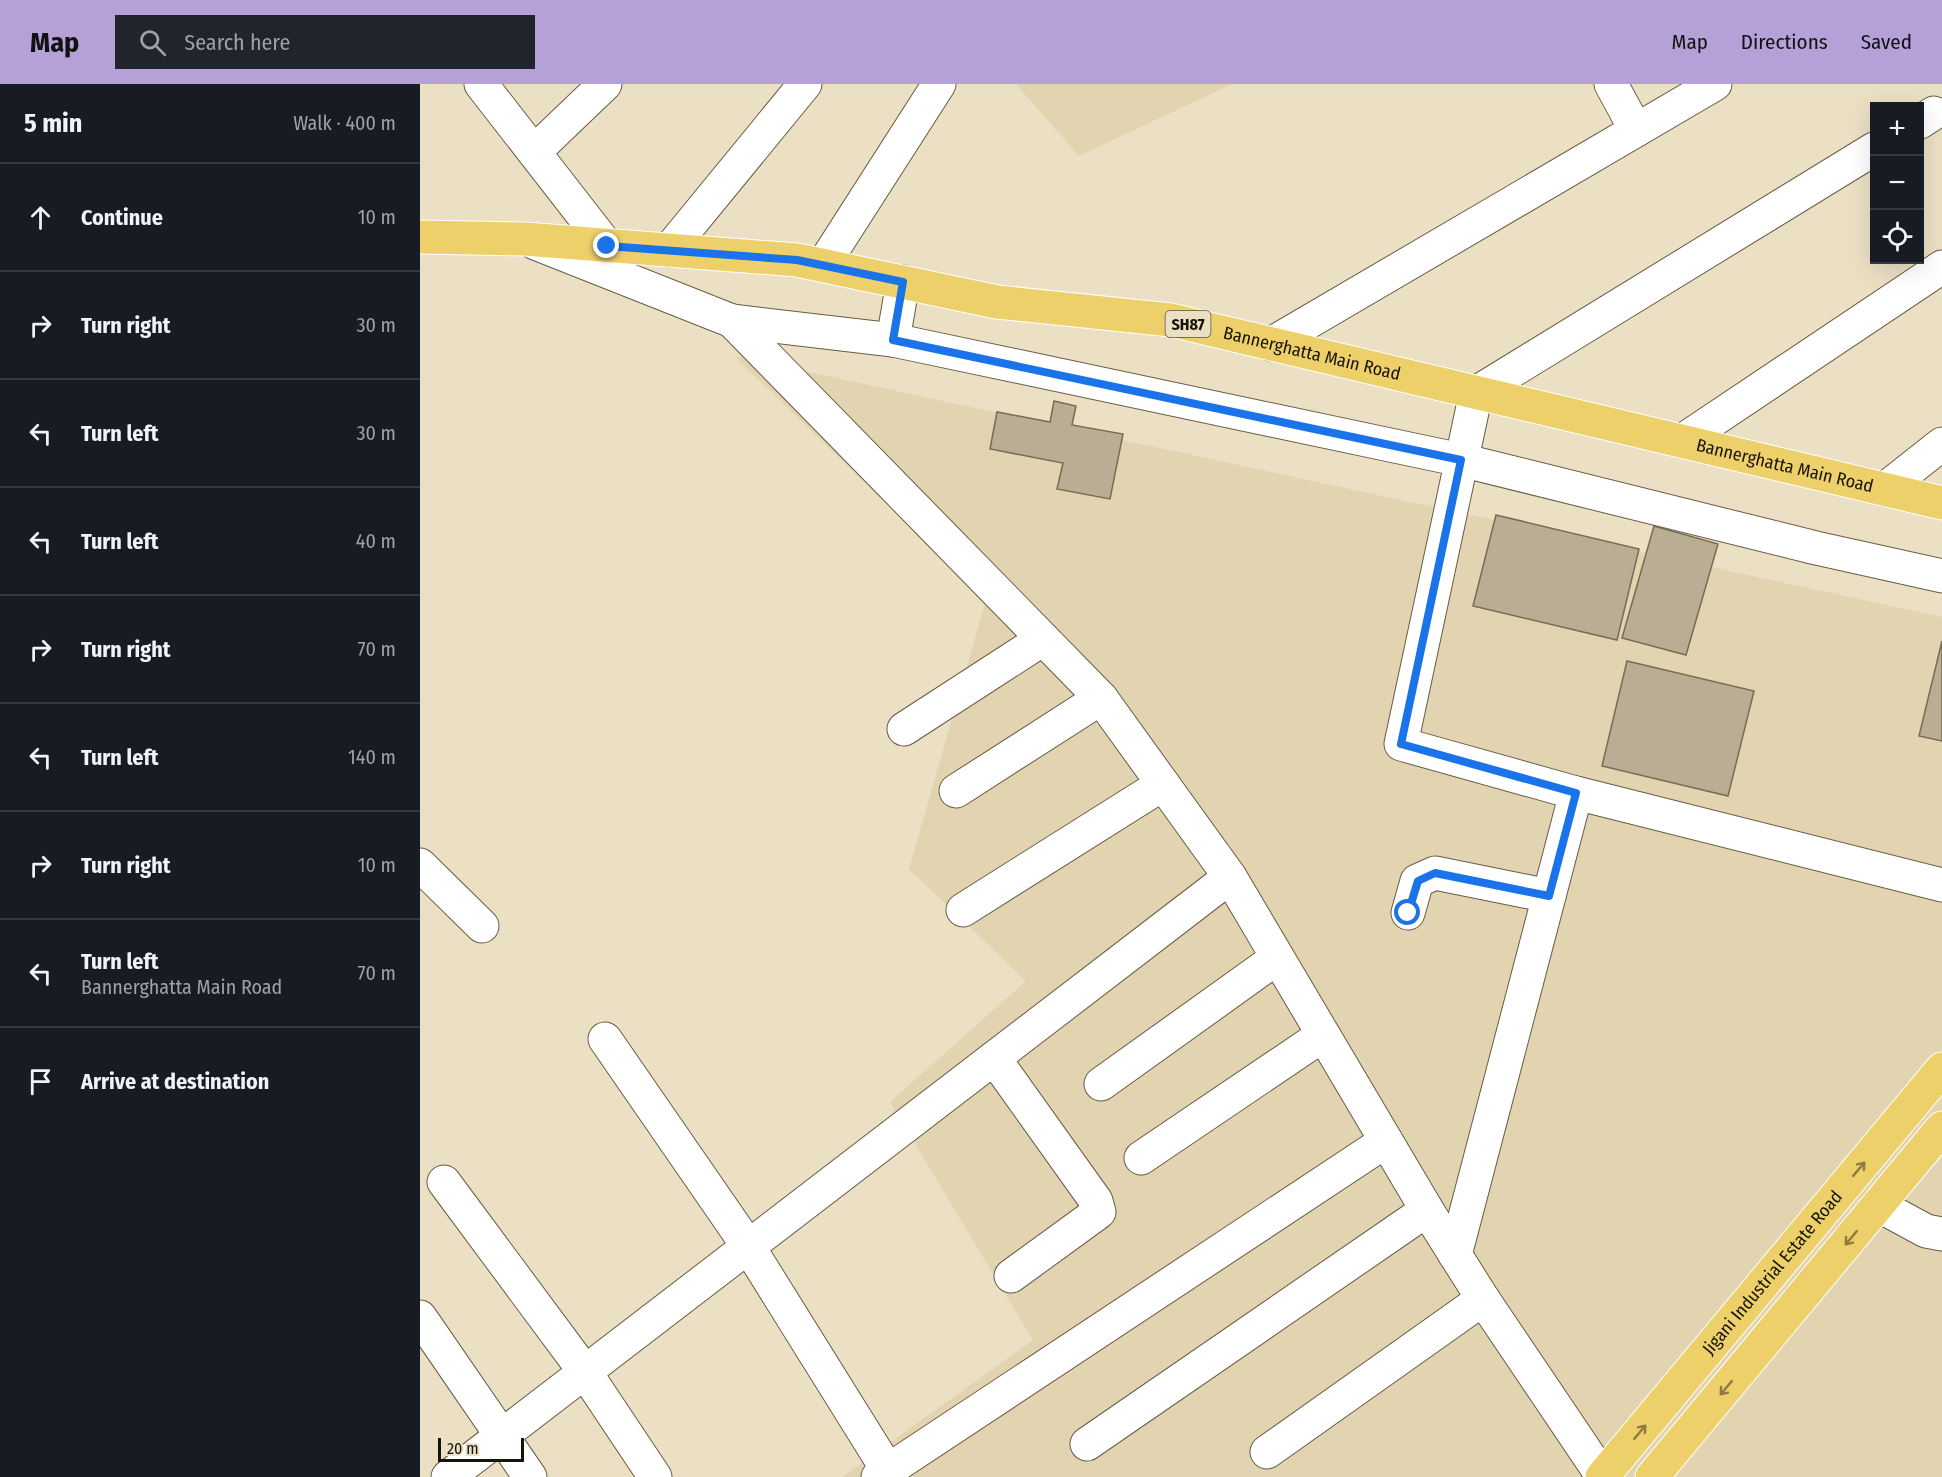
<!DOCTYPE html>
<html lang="en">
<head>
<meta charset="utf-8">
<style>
  body { margin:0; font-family:"Fira Sans Condensed",sans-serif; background:#20242c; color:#f1f3f6 }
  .controls { position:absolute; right:18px; top:18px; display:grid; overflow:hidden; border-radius:0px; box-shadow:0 6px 24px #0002 }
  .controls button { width:54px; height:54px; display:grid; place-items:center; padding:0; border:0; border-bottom:2px solid #363941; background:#171b24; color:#f1f3f6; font:30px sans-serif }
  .scale { position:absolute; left:18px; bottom:15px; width:86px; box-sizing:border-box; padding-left:6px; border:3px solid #18140a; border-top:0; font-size:16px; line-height:21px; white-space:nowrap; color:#18140a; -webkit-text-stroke:4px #ece0c4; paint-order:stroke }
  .stop { position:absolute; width:18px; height:18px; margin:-14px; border:4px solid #1a73e8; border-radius:50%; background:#fff }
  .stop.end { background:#1a73e8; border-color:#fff; box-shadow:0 2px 6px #0008 }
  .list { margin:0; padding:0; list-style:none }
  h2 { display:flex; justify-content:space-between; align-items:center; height:78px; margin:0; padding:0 24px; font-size:26px }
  h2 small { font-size:20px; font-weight:400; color:#9ea1a6 }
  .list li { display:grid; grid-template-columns:39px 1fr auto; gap:18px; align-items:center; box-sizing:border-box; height:108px; padding:0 24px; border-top:2px solid #363941 }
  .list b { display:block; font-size:22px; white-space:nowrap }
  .list p { margin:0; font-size:20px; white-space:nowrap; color:#9ea1a6 }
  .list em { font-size:20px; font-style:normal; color:#9ea1a6 }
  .icon { flex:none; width:33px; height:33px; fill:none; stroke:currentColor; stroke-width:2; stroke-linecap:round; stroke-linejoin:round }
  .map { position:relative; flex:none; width:1522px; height:1393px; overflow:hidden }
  header { display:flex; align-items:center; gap:36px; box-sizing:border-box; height:84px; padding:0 30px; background:#b5a0d8; color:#111 }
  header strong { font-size:28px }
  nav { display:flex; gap:33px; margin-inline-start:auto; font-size:21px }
  .search { width:420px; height:54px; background:#20242c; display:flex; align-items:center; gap:15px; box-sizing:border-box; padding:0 21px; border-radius:0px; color:#9ea1a6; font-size:22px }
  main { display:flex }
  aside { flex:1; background:#171b24 }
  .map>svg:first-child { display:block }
</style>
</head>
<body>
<header>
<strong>Map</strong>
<div class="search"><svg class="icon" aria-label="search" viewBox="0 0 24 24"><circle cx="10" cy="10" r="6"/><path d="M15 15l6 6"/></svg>Search here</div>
<nav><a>Map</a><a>Directions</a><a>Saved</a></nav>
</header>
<main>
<aside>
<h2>5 min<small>Walk · 400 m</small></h2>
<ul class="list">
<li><svg class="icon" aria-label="ahead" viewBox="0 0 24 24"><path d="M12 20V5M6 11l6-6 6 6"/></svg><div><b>Continue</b></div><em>10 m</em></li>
<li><svg class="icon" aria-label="right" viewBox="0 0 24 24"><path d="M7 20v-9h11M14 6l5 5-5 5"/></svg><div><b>Turn right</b></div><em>30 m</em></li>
<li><svg class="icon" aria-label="left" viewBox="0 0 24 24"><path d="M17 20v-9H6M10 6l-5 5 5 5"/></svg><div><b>Turn left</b></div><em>30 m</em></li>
<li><svg class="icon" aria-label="left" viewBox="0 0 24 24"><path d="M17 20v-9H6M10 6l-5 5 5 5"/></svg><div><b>Turn left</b></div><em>40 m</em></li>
<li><svg class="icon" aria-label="right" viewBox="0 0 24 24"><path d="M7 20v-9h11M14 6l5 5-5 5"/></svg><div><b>Turn right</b></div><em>70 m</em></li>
<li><svg class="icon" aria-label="left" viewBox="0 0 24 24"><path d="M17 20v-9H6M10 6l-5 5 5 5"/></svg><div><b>Turn left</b></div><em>140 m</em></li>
<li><svg class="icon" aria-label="right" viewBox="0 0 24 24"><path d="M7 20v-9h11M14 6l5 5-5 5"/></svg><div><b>Turn right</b></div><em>10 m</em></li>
<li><svg class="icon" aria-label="left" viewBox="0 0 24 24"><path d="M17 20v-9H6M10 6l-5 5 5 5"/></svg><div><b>Turn left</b><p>Bannerghatta Main Road</p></div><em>70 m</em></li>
<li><svg class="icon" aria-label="arrive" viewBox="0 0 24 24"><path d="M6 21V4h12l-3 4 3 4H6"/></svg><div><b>Arrive at destination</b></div></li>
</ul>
</aside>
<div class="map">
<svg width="1522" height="1393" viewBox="0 0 1522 1393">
  <rect width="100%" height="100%" fill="#ece0c4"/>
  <g fill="#e2d3b1">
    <polygon points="596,0 812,0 659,72"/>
    <polygon points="314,272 1522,533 1522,1393 422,1393 613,1256 470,1018 606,897 489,785 566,516"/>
  </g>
  <g fill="#b9ad93" stroke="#776c54" stroke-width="1.5">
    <polygon points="634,317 656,322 652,341 703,350 690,415 637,405 643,379 570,365 577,328 630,338"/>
    <polygon points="1076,431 1219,465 1197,556 1053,522"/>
    <polygon points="1234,442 1298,460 1266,571 1202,554"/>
    <polygon points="1522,557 1522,657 1499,652"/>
    <polygon points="1207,577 1334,607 1308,712 1182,682"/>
  </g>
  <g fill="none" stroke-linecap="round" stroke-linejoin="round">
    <g stroke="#665c43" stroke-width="35">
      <g id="minor">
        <polyline points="61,0 187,162"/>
        <polyline points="1191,0 1216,46"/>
        <polyline points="1500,38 1514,29"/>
        <polyline points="1454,65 1056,309 981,660 1156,709 1522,801"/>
        <polyline points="114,68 185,0"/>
        <polyline points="115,159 312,237 681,614 810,793 1007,1126 1063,1215 1183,1393"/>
        <polyline points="249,166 385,0"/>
        <polyline points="403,181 519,0"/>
        <polyline points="312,237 473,256 1041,376 1396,464 1522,492"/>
        <polyline points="473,256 483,198"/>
        <polyline points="851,260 1295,0"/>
        <polyline points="1262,357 1522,183"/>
        <polyline points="1465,405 1522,360"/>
        <polyline points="484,645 623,555"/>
        <polyline points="536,707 681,614"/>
        <polyline points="0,781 62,842"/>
        <polyline points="543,826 743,700"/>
        <polyline points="988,829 997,797 1015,789 1129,812"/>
        <polyline points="185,955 328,1162 472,1393"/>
        <polyline points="574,974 676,1117 679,1128 591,1192"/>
        <polyline points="681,1000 857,874"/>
        <polyline points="721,1074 903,951"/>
        <polyline points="24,1098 165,1288 235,1393"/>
        <polyline points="1458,1121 1506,1147 1522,1150"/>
        <polyline points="1035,1171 1156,709"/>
        <polyline points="0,1233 110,1393"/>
        <polyline points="667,1360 1007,1126"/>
        <polyline points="847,1368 1063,1215"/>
        <polyline points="28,1393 810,793"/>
        <polyline points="458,1393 966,1057"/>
      </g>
    </g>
    <g stroke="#fff" stroke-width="35">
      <g id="major">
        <path id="s1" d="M0 153 105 155 377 176 577 218 751 236 1522 419"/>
        <path id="s2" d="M1182 1393 1522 985"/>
        <polyline points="1232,1393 1522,1044"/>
      </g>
    </g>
    <use href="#minor" stroke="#fff" stroke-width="33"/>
    <use href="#major" stroke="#eed06b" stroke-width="33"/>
  </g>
  <defs><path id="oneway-shaft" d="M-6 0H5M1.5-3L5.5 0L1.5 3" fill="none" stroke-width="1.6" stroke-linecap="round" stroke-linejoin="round" transform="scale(1.5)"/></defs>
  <g stroke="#8e7b3f">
    <use href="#oneway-shaft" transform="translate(1439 1085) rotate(-50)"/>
    <use href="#oneway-shaft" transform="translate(1431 1154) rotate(130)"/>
    <use href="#oneway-shaft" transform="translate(1306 1304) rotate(130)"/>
    <use href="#oneway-shaft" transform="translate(1220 1348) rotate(-50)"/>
  </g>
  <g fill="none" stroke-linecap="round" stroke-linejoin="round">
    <polyline stroke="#1a73e8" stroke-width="8" points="187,162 377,176 483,198 473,256 1041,376 981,660 1156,709 1129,812 1015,789 998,797 988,829"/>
  </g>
  <g text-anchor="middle" stroke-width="4.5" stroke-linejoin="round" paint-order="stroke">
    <rect fill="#ece0c4" stroke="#585142" stroke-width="1.5" x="745.5" y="227" width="45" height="26" rx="4.5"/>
    <g font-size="16" font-weight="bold" fill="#18140a">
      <text x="768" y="246">SH87</text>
    </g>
    <g font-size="18" fill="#18140a" stroke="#ece0c4">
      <text dy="6" stroke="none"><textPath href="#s1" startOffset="902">Bannerghatta Main Road</textPath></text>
      <text dy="6" stroke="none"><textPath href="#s1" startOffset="1388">Bannerghatta Main Road</textPath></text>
      <text dy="6" stroke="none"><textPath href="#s2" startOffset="266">Jigani Industrial Estate Road</textPath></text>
    </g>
  </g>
</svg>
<div class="controls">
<button>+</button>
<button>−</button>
<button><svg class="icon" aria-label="locate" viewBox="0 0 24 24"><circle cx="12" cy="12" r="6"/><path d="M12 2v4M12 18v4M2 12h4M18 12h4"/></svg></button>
</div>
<div class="scale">20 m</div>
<div class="stop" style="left:988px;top:829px"></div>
<div class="stop end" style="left:187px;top:162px"></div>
</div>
</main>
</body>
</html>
